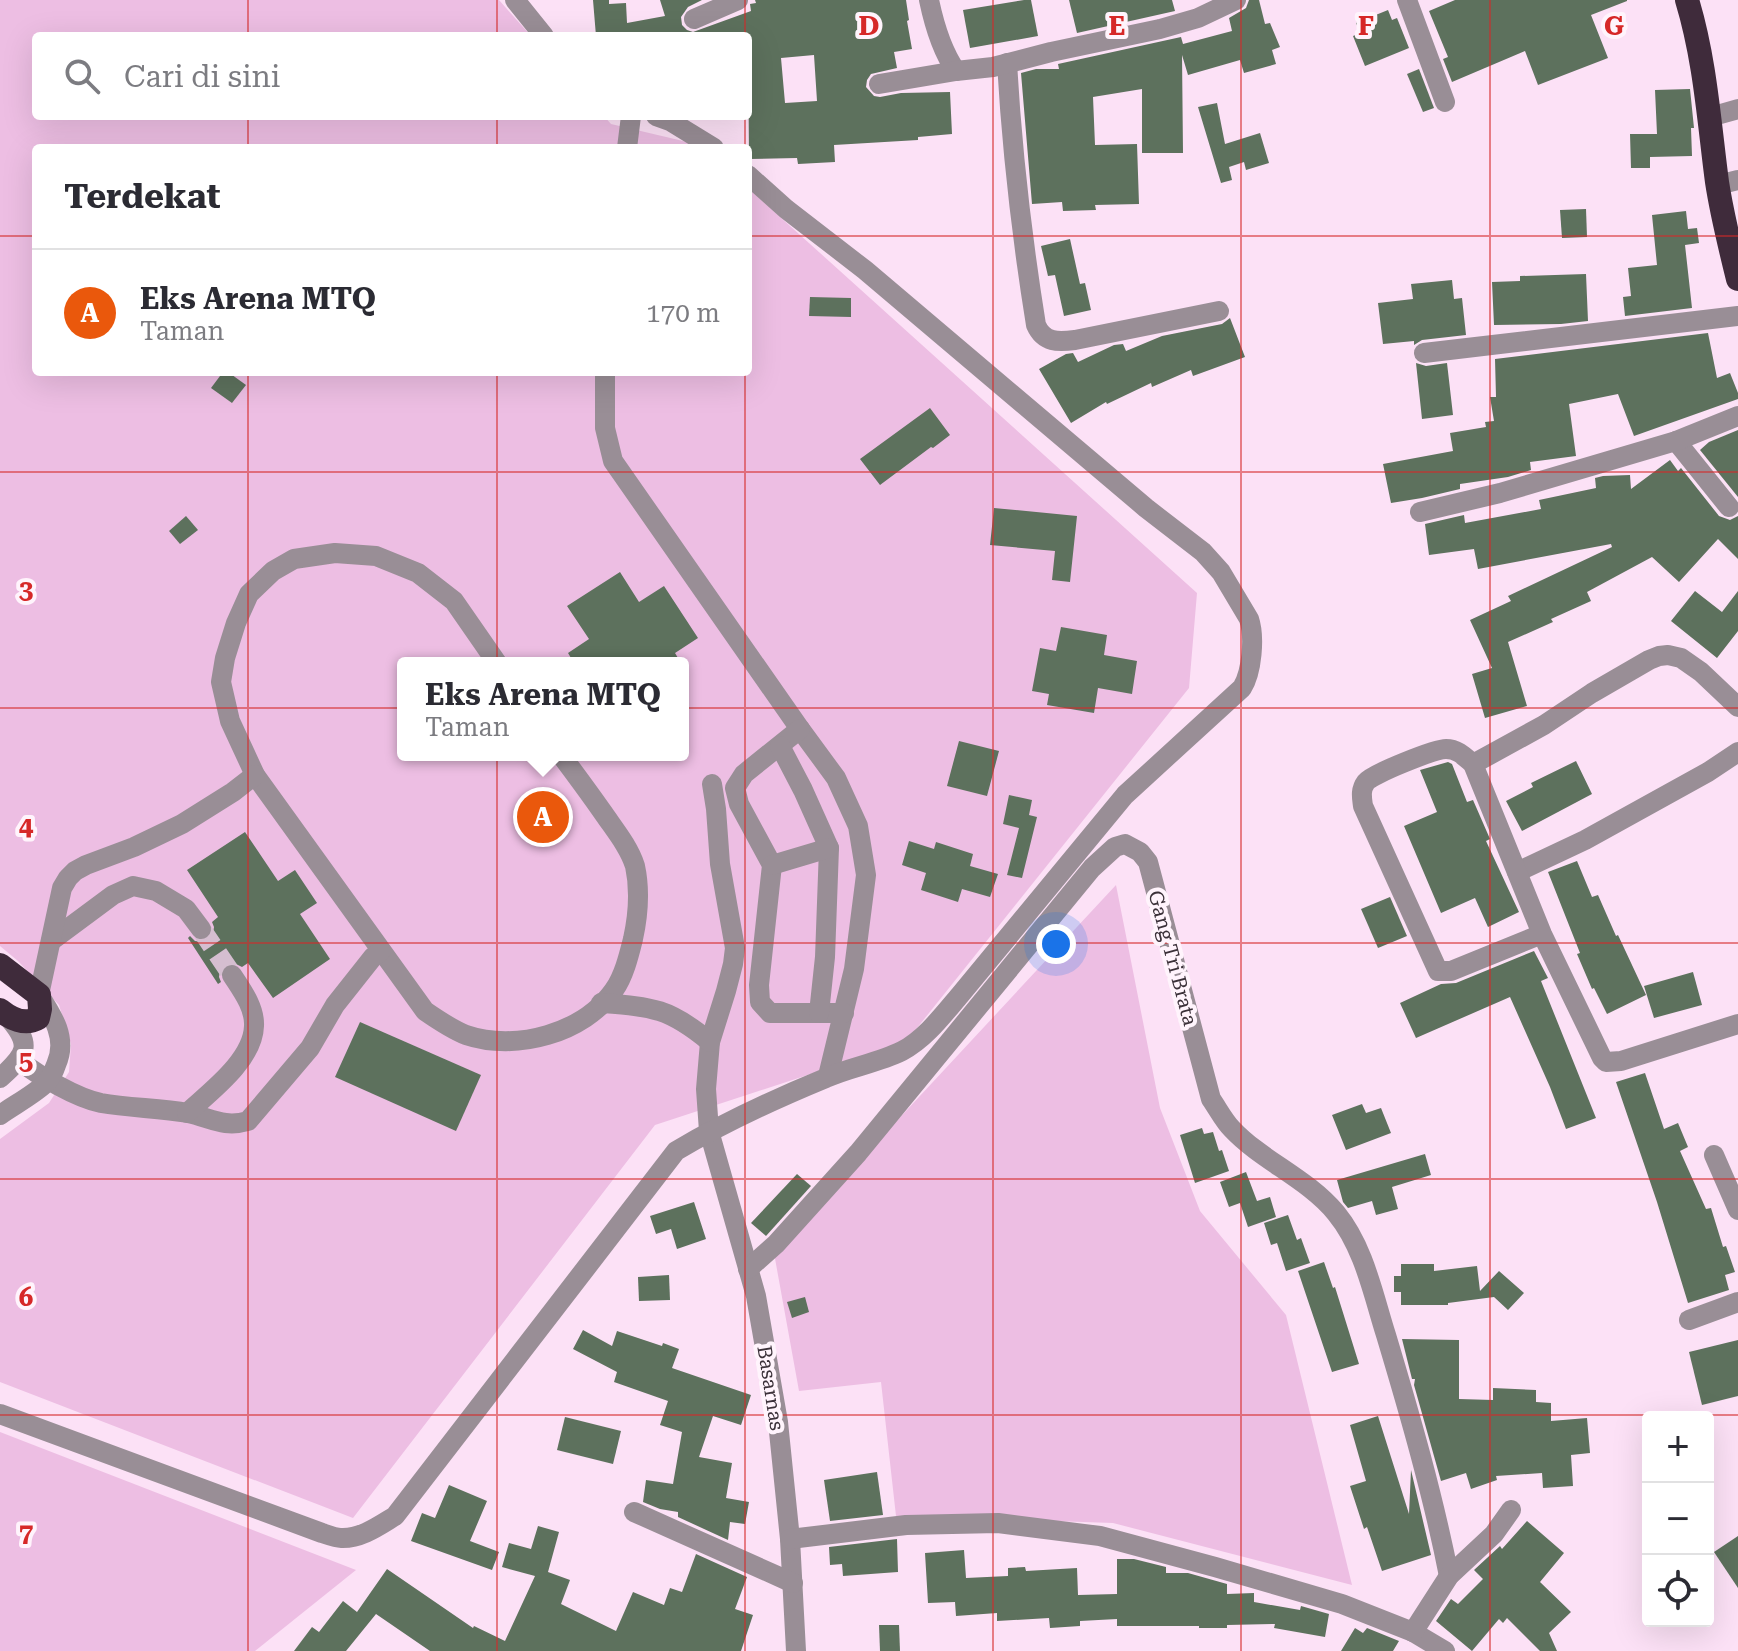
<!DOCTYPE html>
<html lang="id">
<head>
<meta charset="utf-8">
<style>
  body { margin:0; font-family:"Roboto Serif",serif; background:#f2f2f3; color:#2b2b33 }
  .controls { position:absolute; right:24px; bottom:24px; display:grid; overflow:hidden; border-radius:8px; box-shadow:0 8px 32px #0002 }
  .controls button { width:72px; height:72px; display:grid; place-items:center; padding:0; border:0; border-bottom:2px solid #e1e1e2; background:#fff; color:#2b2b33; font:40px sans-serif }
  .you { position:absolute; left:1056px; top:944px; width:28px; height:28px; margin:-20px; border:6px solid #fff; border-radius:50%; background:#1a73e8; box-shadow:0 0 0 12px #1a73e833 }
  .badge { display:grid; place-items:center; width:52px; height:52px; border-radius:50%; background:#ea580c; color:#fff; font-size:26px; font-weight:700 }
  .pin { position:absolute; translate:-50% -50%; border:4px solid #fff; box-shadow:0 2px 8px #0006 }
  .popup { position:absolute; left:397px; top:657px; width:292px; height:104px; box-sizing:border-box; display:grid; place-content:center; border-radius:8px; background:#fff; filter:drop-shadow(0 2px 6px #0005); font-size:26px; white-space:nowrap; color:#7c7c81 }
  .popup b { font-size:30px; color:#2b2b33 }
  .popup::after { content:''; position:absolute; left:50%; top:100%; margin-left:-16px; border:16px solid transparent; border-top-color:#fff }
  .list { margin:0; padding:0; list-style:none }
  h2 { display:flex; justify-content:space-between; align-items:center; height:104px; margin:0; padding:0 32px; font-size:34px }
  h2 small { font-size:26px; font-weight:400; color:#7c7c81 }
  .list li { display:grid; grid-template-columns:52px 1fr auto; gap:24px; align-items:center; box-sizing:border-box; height:128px; padding:0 32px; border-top:2px solid #e1e1e2 }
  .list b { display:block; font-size:30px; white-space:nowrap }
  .list p { margin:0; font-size:26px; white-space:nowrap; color:#7c7c81 }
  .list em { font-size:26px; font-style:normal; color:#7c7c81 }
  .icon { flex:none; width:44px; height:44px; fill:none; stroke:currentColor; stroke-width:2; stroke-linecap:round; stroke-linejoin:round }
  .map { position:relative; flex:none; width:1738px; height:1651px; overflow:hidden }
  .search { position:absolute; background:#fff; box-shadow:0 8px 32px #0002; left:32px; top:32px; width:720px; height:88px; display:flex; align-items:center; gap:20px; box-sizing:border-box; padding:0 28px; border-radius:8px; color:#7c7c81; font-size:30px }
  .panel { position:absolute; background:#fff; box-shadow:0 8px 32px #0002; left:32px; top:144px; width:720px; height:232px; border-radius:8px }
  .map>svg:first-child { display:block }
</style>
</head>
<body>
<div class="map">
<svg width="1738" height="1651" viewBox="0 0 1738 1651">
  <rect width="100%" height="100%" fill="#fce1f6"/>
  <g fill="#edbee3" fill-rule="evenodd">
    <path d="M0 0H499L531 36H36V116H604L611 124 700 145 703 148H36V372H748V188L1197 593 1189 688 905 1043 655 1125 353 1518 0 1382V1139L49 1103 69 1072 71 1044 59 1005 18 961 0 946ZM403 663H683V755H403Z"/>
    <polygon points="1116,885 1160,1108 1200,1211 1286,1315 1352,1585 1113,1523 896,1516 881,1382 799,1391 774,1253"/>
    <polygon points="0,1432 356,1570 255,1651 0,1651"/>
  </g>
  <g fill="#5d715d" fill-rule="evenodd">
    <path d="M593 0H609V4L626 3 627 23 665 16 660 0H702L688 7 681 17 682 25 687 30 693 32 751 11 750 4 756 3 755 0H906L909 20 907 21 912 49 894 52 897 68 871 74 867 80 866 87 874 96 880 97 901 93 950 92 952 134 918 137V140L834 145 835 162 798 164 797 158 749 159 748 36H596ZM814 55 817 101 785 103 781 58Z"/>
    <polygon points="1024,0 1031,0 1038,36 970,48 963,10"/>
    <polygon points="1069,0 1172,0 1175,11 1077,33"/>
    <polygon points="1249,0 1259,0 1265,24 1270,23 1280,47 1272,50 1276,64 1244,73 1240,60 1188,75 1182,55 1183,153 1142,153 1142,89 1093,97 1095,145 1137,144 1139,204 1095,205 1096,210 1063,211 1062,202 1032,204 1021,73 1036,69 1059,69 1058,64 1181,37 1183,44 1232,31 1229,18 1246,8"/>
    <polygon points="1455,0 1627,0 1627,1 1591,15 1608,58 1538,85 1525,51 1452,82 1443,59 1448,57 1429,11"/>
    <polygon points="1388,10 1392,20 1397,18 1409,48 1365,66 1353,36 1360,33 1356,23"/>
    <polygon points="1419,69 1434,108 1423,112 1407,74"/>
    <polygon points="1690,89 1694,128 1691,128 1692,156 1650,157 1650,168 1631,168 1630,134 1657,134 1655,90"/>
    <polygon points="1217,103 1225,144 1260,133 1269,163 1246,170 1244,162 1229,167 1232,180 1221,183 1198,107"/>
    <polygon points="1586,209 1587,237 1562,238 1560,210"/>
    <polygon points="1686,211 1688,229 1697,228 1699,243 1685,245 1692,308 1625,316 1623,297 1631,296 1628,268 1657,265 1652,215"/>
    <polygon points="1070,239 1080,284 1085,283 1091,310 1064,316 1055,275 1048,276 1041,246"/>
    <polygon points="1586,274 1588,321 1561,324 1494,325 1492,282 1520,281 1520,276"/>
    <polygon points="1452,280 1454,299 1462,298 1466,335 1422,340 1414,345 1414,341 1383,344 1378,303 1413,299 1411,284"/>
    <polygon points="810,297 851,298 851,317 809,316"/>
    <polygon points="1230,318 1245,357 1193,376 1191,370 1152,387 1151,383 1107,404 1106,402 1071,423 1039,369 1066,354 1073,353 1078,362 1114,345 1123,344 1126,351 1162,336 1222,324"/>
    <polygon points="1708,333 1717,378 1730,373 1738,393 1738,399 1634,436 1618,394 1569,404 1576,456 1530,462 1531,470 1508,477 1460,484 1460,489 1422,498 1391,503 1383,464 1453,451 1450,433 1486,427 1485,422 1494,421 1490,397 1496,397 1495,359"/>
    <polygon points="1416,363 1426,366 1447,363 1453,415 1422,419"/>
    <polygon points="223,372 228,372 246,385 232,403 211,388"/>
    <polygon points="930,408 950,435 933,448 931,447 880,485 860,459"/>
    <polygon points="1738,430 1738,497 1700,450 1709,442"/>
    <polygon points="1670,460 1678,471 1681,468 1719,516 1730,520 1738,516 1738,559 1718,539 1679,582 1652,557 1587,592 1591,601 1551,619 1553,622 1508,642 1527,706 1485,718 1472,674 1492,668 1470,620 1511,601 1508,596 1612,547 1611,544 1478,569 1474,549 1429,555 1425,524 1464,515 1465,523 1541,509 1539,500 1596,488 1595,478 1603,476 1630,475 1631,489"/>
    <polygon points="994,508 1077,516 1070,582 1052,580 1055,551 990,545"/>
    <polygon points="186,516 198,530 180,544 169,531"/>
    <polygon points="620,572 639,602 664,586 698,638 675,653 681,663 574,663 568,653 589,639 567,606"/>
    <polygon points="1695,591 1722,612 1738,591 1738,631 1717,658 1671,621"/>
    <polygon points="1061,627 1107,635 1104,655 1137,661 1132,694 1098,688 1094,713 1047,705 1049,694 1032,691 1040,648 1056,651"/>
    <polygon points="959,741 999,751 987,796 947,786"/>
    <polygon points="1576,761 1592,794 1522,831 1506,801 1533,787 1531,783"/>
    <polygon points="1448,762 1452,764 1467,802 1473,800 1490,839 1486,841 1519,912 1488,927 1475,898 1441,913 1404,826 1437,812 1420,770"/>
    <polygon points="1009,795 1032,800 1029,815 1037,817 1022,878 1007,875 1019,828 1003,824"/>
    <polygon points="245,832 278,881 295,870 317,903 300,914 330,959 273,998 248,963 242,967 232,962 224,965 220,970 219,977 221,982 218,984 188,938 190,936 195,941 202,942 208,940 213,933 214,927 212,922 218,917 187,870"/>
    <polygon points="909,841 934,849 936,842 973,854 970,866 998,874 990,897 962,889 958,902 921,890 926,873 902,865"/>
    <polygon points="1577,861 1592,897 1598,895 1616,936 1618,935 1646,995 1607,1014 1594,988 1592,989 1577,954 1580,953 1548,872"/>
    <polygon points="1390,897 1407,936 1378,948 1361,909"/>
    <polygon points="1534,951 1548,978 1541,981 1596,1118 1566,1129 1550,1087 1510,997 1416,1038 1400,1003 1441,984 1456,983"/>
    <polygon points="1693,972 1702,1005 1654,1018 1644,986"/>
    <polygon points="360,1022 481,1075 456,1131 335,1077"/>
    <polygon points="1645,1073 1664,1129 1678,1123 1688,1147 1680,1151 1706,1209 1711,1208 1723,1247 1726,1246 1735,1272 1725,1275 1729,1290 1688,1303 1657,1202 1616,1082"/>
    <polygon points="1362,1104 1366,1113 1381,1108 1391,1133 1346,1150 1332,1115"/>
    <polygon points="1202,1128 1204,1134 1213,1132 1219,1151 1222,1150 1229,1171 1195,1183 1180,1135"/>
    <polygon points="1425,1154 1431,1175 1392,1187 1398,1209 1376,1215 1372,1201 1348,1208 1343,1202 1337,1180"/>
    <polygon points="1246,1172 1257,1201 1270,1197 1276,1217 1248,1227 1240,1203 1229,1207 1220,1182"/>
    <polygon points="797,1174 811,1186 766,1236 751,1223"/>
    <polygon points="694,1202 706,1239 677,1249 671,1229 656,1234 650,1216"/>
    <polygon points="1288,1215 1297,1240 1301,1238 1310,1263 1286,1271 1277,1243 1271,1245 1264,1223"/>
    <polygon points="1324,1262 1333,1288 1335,1287 1359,1364 1332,1372 1298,1271"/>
    <polygon points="1401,1264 1434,1264 1434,1271 1477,1266 1480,1291 1499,1271 1524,1293 1508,1310 1494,1297 1448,1303 1448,1305 1401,1305 1401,1292 1394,1292 1394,1276 1401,1276"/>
    <polygon points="669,1275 670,1300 639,1301 638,1277"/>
    <polygon points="805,1297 809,1312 792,1318 787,1302"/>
    <polygon points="583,1330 612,1346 617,1331 662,1346 663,1343 679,1349 672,1368 751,1395 741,1425 713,1416 699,1457 732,1463 726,1498 749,1502 745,1524 730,1522 728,1540 678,1517 678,1512 660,1509 643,1502 646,1480 673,1484 682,1432 660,1425 668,1401 614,1382 617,1372 573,1349"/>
    <polygon points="1402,1339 1459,1340 1459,1399 1493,1400 1493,1388 1536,1390 1536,1402 1551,1403 1551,1421 1587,1418 1590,1453 1571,1455 1573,1486 1543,1488 1542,1473 1496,1476 1497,1480 1471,1489 1466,1473 1441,1481 1414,1385 1415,1379 1412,1379"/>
    <polygon points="1738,1340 1738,1396 1702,1405 1689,1352"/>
    <polygon points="1378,1416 1409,1514 1411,1470 1431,1555 1382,1571 1367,1527 1364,1529 1350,1486 1366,1481 1350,1425"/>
    <polygon points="565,1417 621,1431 613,1464 557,1450"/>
    <polygon points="877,1472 883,1515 830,1521 824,1480"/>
    <polygon points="449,1485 487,1501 470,1541 499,1552 492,1570 411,1541 422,1513 435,1518"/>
    <polygon points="1527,1521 1564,1553 1540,1582 1571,1612 1549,1633 1557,1651 1540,1651 1507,1618 1503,1623 1499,1619 1472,1651 1436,1621 1451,1599 1458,1604 1483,1579 1474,1570 1500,1546 1502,1549"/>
    <polygon points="538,1526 559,1532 548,1572 570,1580 561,1604 616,1631 633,1592 664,1605 670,1588 682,1592 696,1554 747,1577 735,1609 753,1615 741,1651 430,1651 376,1614 346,1651 294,1651 312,1627 319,1632 343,1601 357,1612 387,1569 473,1628 474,1626 505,1641 535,1576 502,1567 509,1543 531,1549"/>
    <polygon points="1738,1536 1738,1588 1714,1552"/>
    <polygon points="897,1539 898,1572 843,1576 842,1564 830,1565 829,1547"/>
    <polygon points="964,1550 966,1578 1008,1576 1008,1568 1025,1567 1026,1571 1077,1568 1078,1595 1117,1594 1117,1559 1134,1559 1166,1567 1166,1573 1188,1573 1227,1584 1227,1594 1254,1593 1254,1602 1300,1610 1301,1606 1329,1614 1325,1637 1274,1628 1275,1624 1227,1625 1227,1628 1199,1628 1199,1626 1117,1626 1117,1619 1080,1621 1080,1626 1050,1628 1049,1618 997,1621 997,1613 956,1616 955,1602 928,1603 925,1553"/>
    <polygon points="879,1625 899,1625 900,1651 880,1651"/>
    <polygon points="1355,1628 1363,1633 1367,1628 1399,1641 1393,1651 1341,1651"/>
  </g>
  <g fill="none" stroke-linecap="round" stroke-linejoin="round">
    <polyline stroke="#d5bed0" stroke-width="20" stroke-dasharray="20 10" stroke-linecap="butt" points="201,929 232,975"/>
    <g stroke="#998e96" stroke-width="20">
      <polyline points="515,0 544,36"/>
      <path d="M929 0C934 24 942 51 956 71"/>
      <polyline points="1407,0 1445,102"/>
      <polyline points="694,19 738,0"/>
      <path d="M1007 63C1012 151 1022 238 1036 325 1044 343 1058 342 1075 340L1219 311"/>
      <polyline points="879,84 956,71 993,67 1051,52 1160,29 1198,18 1236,0"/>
      <polyline points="656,116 670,121 714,148"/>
      <polyline points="1710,117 1738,109"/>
      <polyline points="627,148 631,116"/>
      <polyline points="1718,185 1738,180"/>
      <polyline points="1424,353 1738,316"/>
      <polyline points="605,372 605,428 613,461 800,729 836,778 858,826 866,875 854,969 828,1076"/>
      <polyline points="1676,441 1729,507"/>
      <polyline points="1420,512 1500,493 1676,441 1738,416"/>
      <path d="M497 663 454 601 418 573 376 556 335 553 294 559 273 571 249 594 236 623 225 658 221 682 230 721 255 775 425 1011C438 1020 451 1029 466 1035 516 1052 584 1033 614 990 624 976 629 955 633 939 638 916 640 889 635 866 629 847 615 830 604 814 590 794 576 775 561 755"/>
      <polyline points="800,729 744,774 735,788 739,804 772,865 759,985 760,1002 770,1013 844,1013"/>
      <polyline points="780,746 803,790 829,848 825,957 819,1013"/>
      <polyline points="1473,764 1544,725 1592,693 1649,660 1659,656 1668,655 1681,658 1701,672 1738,707"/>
      <polyline points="712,784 716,809 720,864 735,948 733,964 726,991 710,1042 706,1089 709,1131 756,1296 778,1422 790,1539 796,1651"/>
      <polyline points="772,865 829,848"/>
      <polyline points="1517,872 1585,840 1708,772 1738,752"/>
      <path d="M1542 934 1451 971H1438L1363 806C1362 798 1360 790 1366 782 1372 774 1435 749 1446 749 1458 749 1465 757 1473 764L1542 934 1602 1058 1606 1062 1621 1061 1738 1024"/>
      <polyline points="51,941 113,895 133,886 156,891 186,909 201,929"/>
      <path d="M601 1003C653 1007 669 1008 710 1042"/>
      <path d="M19 1061C40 1076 76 1098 101 1103 130 1108 159 1108 188 1113 211 1118 224 1128 248 1121L310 1048 335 1005 373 957 381 951"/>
      <path d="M0 1078C27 1054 33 1045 7 1016"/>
      <path d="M187 1113C211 1091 253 1060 254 1026 255 1007 241 989 232 975"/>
      <path d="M0 1115C14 1105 35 1094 47 1082 51 1077 54 1071 56 1065 68 1039 53 1016 39 995L62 888 68 878 75 871 86 865 134 847 182 824 233 792 255 775"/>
      <polyline points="1714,1155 1738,1210"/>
      <path d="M748 1269 776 1244 858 1153 1092 868 1115 847 1125 844 1140 852 1148 862 1211 1099C1218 1109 1224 1121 1232 1129 1262 1161 1307 1178 1336 1213 1364 1247 1373 1294 1386 1335 1410 1415 1433 1495 1449 1576"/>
      <polyline points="1689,1320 1738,1302"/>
      <path d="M0 1414 322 1533C328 1535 336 1538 341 1538 361 1539 380 1525 395 1516L676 1151C723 1123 775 1099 826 1078 850 1067 878 1063 902 1051 925 1039 943 1015 960 995L1125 795 1242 688C1252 672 1255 637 1249 619L1221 572 1203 552 1146 508 865 270 786 209 748 175"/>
      <polyline points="634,1512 793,1583"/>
      <polyline points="790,1539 906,1525 998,1523 1100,1536 1215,1567 1342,1604 1413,1632 1445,1651"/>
      <polyline points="1413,1632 1449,1576 1494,1534 1511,1510"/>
    </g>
    <g stroke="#3f2b3b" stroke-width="24">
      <path d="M1687 0C1705 59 1709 121 1717 182 1722 215 1730 247 1738 279"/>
      <path d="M0 965 39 995 40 1009 38 1018C25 1026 10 1018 0 1010"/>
    </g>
  </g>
  <path fill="none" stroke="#d62828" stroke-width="2" stroke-opacity="0.55" d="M248 0V36M497 0V36M745 0V36M993 0V1651M1241 0V1651M1490 0V1651M248 116V148M497 116V148M745 116V148M0 236H36M748 236H1738M248 372V1651M497 372V1651M745 372V1651M0 472H1738M0 708H1738M0 943H1738M0 1179H1738M0 1415H1738"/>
  <g text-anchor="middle" stroke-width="8" stroke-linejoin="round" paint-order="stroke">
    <g font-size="20" fill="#3b3139" stroke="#fff4fc">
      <text transform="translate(1173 958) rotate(75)" y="7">Gang Tri Brata</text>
      <text transform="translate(771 1388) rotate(81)" y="7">Basarnas</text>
    </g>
  </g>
  <g font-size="26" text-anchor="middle" font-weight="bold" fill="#d62828" stroke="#fff4fc" stroke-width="8" stroke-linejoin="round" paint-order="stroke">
    <text x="869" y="35">D</text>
    <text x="1117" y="35">E</text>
    <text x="1366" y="35">F</text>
    <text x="1614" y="35">G</text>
    <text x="26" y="599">3</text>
    <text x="26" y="835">4</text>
    <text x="26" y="1070">5</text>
    <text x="26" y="1306">6</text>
    <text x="26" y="1542">7</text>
  </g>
</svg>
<div class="controls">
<button>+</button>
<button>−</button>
<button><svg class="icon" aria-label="locate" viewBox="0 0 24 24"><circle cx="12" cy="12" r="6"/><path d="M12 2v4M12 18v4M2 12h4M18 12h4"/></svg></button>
</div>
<div class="you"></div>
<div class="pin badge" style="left:543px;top:817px">A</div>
<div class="popup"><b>Eks Arena MTQ</b>Taman</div>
<div class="search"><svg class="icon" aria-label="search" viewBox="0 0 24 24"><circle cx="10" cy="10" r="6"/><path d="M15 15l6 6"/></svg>Cari di sini</div>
<section class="panel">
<h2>Terdekat<small></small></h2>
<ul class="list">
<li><span class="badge">A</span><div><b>Eks Arena MTQ</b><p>Taman</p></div><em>170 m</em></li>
</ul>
</section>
</div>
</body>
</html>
